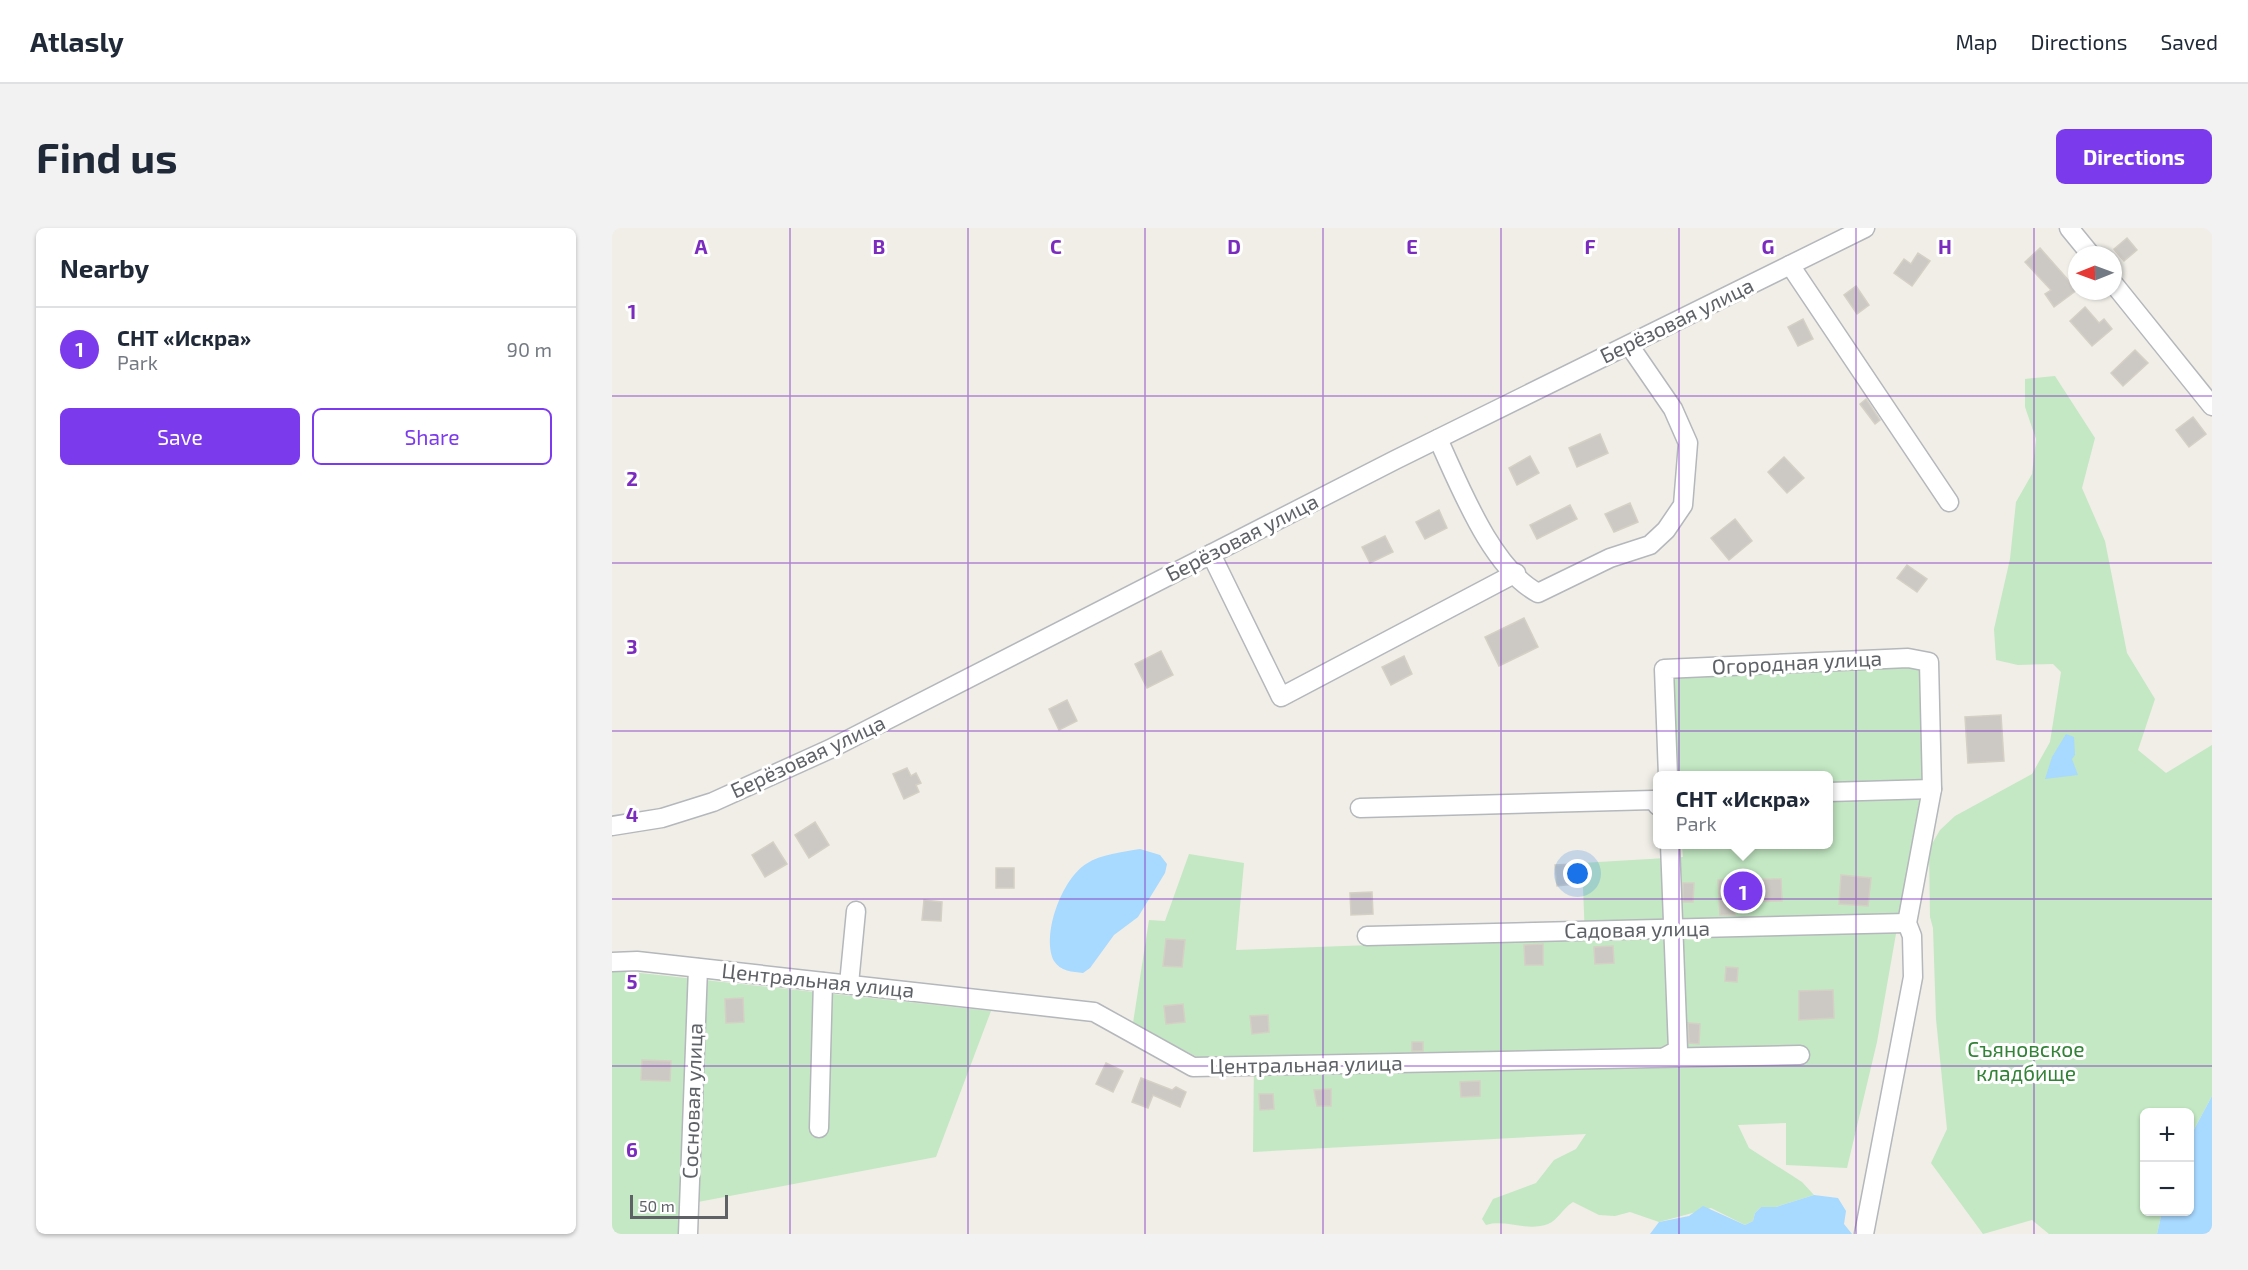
<!DOCTYPE html>
<html lang="en">
<head>
<meta charset="utf-8">
<style>
  body { margin:0; font-family:"Exo 2",sans-serif; background:#f2f2f3; color:#1f2937 }
  .controls { position:absolute; right:18px; bottom:18px; display:grid; overflow:hidden; border-radius:9px; box-shadow:0 2px 4px #0004 }
  .controls button { width:54px; height:54px; display:grid; place-items:center; padding:0; border:0; border-bottom:2px solid #e0e1e3; background:#fff; color:#1f2937; font:30px sans-serif }
  .compass { position:absolute; left:1456px; top:18px; width:54px; height:54px; border-radius:50%; background:#fff; box-shadow:0 2px 4px #0004; rotate:269deg }
  .scale { position:absolute; left:18px; bottom:15px; width:98px; box-sizing:border-box; padding-left:6px; border:3px solid #5e6267; border-top:0; font-size:16px; line-height:21px; white-space:nowrap; color:#5e6267; -webkit-text-stroke:4px #fff; paint-order:stroke }
  .you { position:absolute; left:966px; top:646px; width:21px; height:21px; margin:-15px; border:4px solid #fff; border-radius:50%; background:#1a73e8; box-shadow:0 0 0 9px #1a73e833 }
  .badge { display:grid; place-items:center; width:39px; height:39px; border-radius:50%; background:#7c3aed; color:#fff; font-size:20px; font-weight:700 }
  .pin { position:absolute; translate:-50% -50%; border:3px solid #fff; box-shadow:0 2px 6px #0006 }
  .popup { position:absolute; left:1041px; top:543px; width:180px; height:78px; box-sizing:border-box; display:grid; place-content:center; border-radius:9px; background:#fff; filter:drop-shadow(0 2px 4px #0005); font-size:20px; white-space:nowrap; color:#747a83 }
  .popup b { font-size:22px; color:#1f2937 }
  .popup::after { content:''; position:absolute; left:50%; top:100%; margin-left:-12px; border:12px solid transparent; border-top-color:#fff }
  .list { margin:0; padding:0; list-style:none }
  h2 { display:flex; justify-content:space-between; align-items:center; height:78px; margin:0; padding:0 24px; font-size:26px }
  h2 small { font-size:20px; font-weight:400; color:#747a83 }
  .list li { display:grid; grid-template-columns:39px 1fr auto; gap:18px; align-items:center; box-sizing:border-box; height:84px; padding:0 24px; border-top:2px solid #e0e1e3 }
  .list b { display:block; font-size:22px; white-space:nowrap }
  .list p { margin:0; font-size:20px; white-space:nowrap; color:#747a83 }
  .list em { font-size:20px; font-style:normal; color:#747a83 }
  .actions { display:flex; gap:12px; padding:18px 24px }
  .actions a { flex:1; padding:14px 0; border:2px solid #7c3aed; border-radius:9px; text-align:center; font-size:21px; color:#7c3aed }
  .actions .main { background:#7c3aed; color:#fff }
  .map { position:relative; flex:none; width:1600px; height:1006px; overflow:hidden; border-radius:9px }
  header { display:flex; align-items:center; gap:36px; box-sizing:border-box; height:84px; padding:0 30px; background:#fff; border-bottom:2px solid #e0e1e3 }
  header strong { font-size:28px }
  nav { display:flex; gap:33px; margin-inline-start:auto; font-size:21px }
  .intro { display:flex; align-items:center; justify-content:space-between; box-sizing:border-box; height:144px; padding:0 36px }
  h1 { margin:0; font-size:42px }
  .button { padding:15px 27px; border-radius:9px; background:#7c3aed; color:#fff; font-size:21px; font-weight:700 }
  main { display:flex; gap:36px; padding:0 36px }
  aside { flex:1; background:#fff; border-radius:9px; box-shadow:0 2px 4px #0004 }
  .map>svg:first-child { display:block }
</style>
</head>
<body>
<header>
<strong>Atlasly</strong>
<nav><a>Map</a><a>Directions</a><a>Saved</a></nav>
</header>
<div class="intro"><h1>Find us</h1><a class="button">Directions</a></div>
<main>
<aside>
<h2>Nearby<small></small></h2>
<ul class="list">
<li><span class="badge">1</span><div><b>СНТ «Искра»</b><p>Park</p></div><em>90 m</em></li>
</ul>
<div class="actions"><a class="main">Save</a><a>Share</a></div>
</aside>
<div class="map">
<svg width="1600" height="1006" viewBox="0 0 1600 1006">
  <rect width="100%" height="100%" fill="#f0eee7"/>
  <g fill="#c3e8c3">
    <polygon points="1443,148 1483,210 1470,260 1493,313 1515,425 1543,471 1526,522 1554,545 1600,517 1600,868 1578,909 1578,884 1532,884 1532,984 1550,984 1545,1006 1437,1006 1420,992 1371,1006 1319,935 1335,901 1324,791 1321,700 1318,689 1317,621 1328,602 1343,588 1420,546 1438,514 1449,444 1441,436 1406,437 1384,432 1382,401 1398,331 1404,274 1420,246 1424,211 1413,179 1413,151"/>
    <path d="M1297 438 1307 442 1311 552 1265 814 1235 940 1174 937V895L1126 897 1137 920 1190 954 1202 967 1164 979H1149L1143 985 1141 993 1133 997 1099 980 1047 994 1018 984 1003 988 987 987 961 974C951 980 946 992 936 996 915 1004 894 991 874 997L870 991 881 971 924 955 942 932 964 921 974 906 641 924 642 830 585 829 521 795 537 692 553 693 577 626 632 635 624 722 973 709 970 635 1071 629 1070 617 1216 616V548L1066 547 1061 446Z"/>
    <polygon points="0,744 19,744 379,783 324,929 70,977 69,1006 0,1006"/>
  </g>
  <g fill="#a8d9ff">
    <polygon points="1454,506 1462,509 1463,527 1460,531 1466,547 1433,551 1440,529"/>
    <path d="M528 621 548 627 555 636 553 645 526 689 502 707 478 740 471 745C461 744 448 743 442 733 429 707 450 651 474 636 489 626 511 624 528 621Z"/>
    <polygon points="1600,868 1600,1006 1545,1006 1550,984 1578,984 1578,909"/>
    <polygon points="1202,967 1226,970 1234,983 1232,996 1240,1006 1038,1006 1047,994 1077,988 1091,978 1133,997 1141,993 1143,985 1149,979 1164,979"/>
  </g>
  <g fill="#ccc9c4" stroke="#d5d0c5" stroke-width="1.5">
    <polygon points="1515,10 1525,22 1512,33 1502,21"/>
    <polygon points="1428,20 1465,62 1442,79 1433,66 1439,62 1413,34"/>
    <polygon points="1306,25 1318,33 1300,58 1282,45 1292,31 1299,36"/>
    <polygon points="1244,58 1257,77 1245,86 1232,67"/>
    <polygon points="1473,79 1487,95 1492,91 1500,101 1480,118 1458,93"/>
    <polygon points="1191,91 1201,111 1186,118 1176,99"/>
    <polygon points="1523,122 1536,135 1511,158 1499,145"/>
    <polygon points="1254,171 1268,192 1263,196 1248,176"/>
    <polygon points="1581,189 1594,206 1577,219 1564,202"/>
    <polygon points="988,206 996,225 965,239 957,220"/>
    <polygon points="918,228 927,245 905,257 897,240"/>
    <polygon points="1172,229 1192,250 1175,265 1156,244"/>
    <polygon points="1018,275 1026,294 1002,304 993,286"/>
    <polygon points="958,277 965,291 925,311 918,297"/>
    <polygon points="827,282 835,300 813,311 804,294"/>
    <polygon points="1123,291 1140,313 1117,332 1099,310"/>
    <polygon points="773,308 781,324 758,335 750,319"/>
    <polygon points="1295,337 1315,351 1305,364 1285,350"/>
    <polygon points="912,390 926,419 887,438 873,409"/>
    <polygon points="549,423 561,447 535,460 523,436"/>
    <polygon points="792,428 800,446 779,457 770,439"/>
    <polygon points="455,472 465,493 447,502 437,481"/>
    <polygon points="1389,487 1392,533 1356,535 1353,489"/>
    <polygon points="295,540 299,548 304,545 309,555 304,557 307,564 292,571 281,546"/>
    <polygon points="203,594 217,617 197,630 183,607"/>
    <polygon points="161,614 175,636 153,649 140,627"/>
    <polygon points="961,636 962,656 945,658 943,637"/>
    <rect x="384" y="640" width="18" height="20"/>
    <polygon points="1229,647 1259,650 1256,678 1227,676"/>
    <polygon points="1169,651 1170,673 1131,674 1131,677 1123,677 1123,687 1108,687 1106,652"/>
    <polygon points="1071,655 1082,655 1081,674 1071,674"/>
    <polygon points="760,664 761,686 739,687 738,665"/>
    <polygon points="312,672 330,674 329,693 310,692"/>
    <polygon points="554,711 573,712 570,739 551,738"/>
    <polygon points="931,716 931,737 913,737 912,717"/>
    <polygon points="1001,718 1002,735 983,736 982,719"/>
    <polygon points="1114,739 1126,740 1125,754 1113,753"/>
    <polygon points="1221,762 1222,790 1187,792 1187,763"/>
    <polygon points="131,770 132,794 114,795 113,771"/>
    <polygon points="571,776 573,794 554,796 552,778"/>
    <polygon points="656,787 657,804 640,806 638,788"/>
    <polygon points="1076,795 1088,796 1087,816 1077,815"/>
    <rect x="800" y="814" width="11" height="9"/>
    <polygon points="30,832 59,833 58,853 29,852"/>
    <polygon points="494,835 511,843 501,864 484,856"/>
    <polygon points="529,850 560,862 564,859 574,864 568,879 541,867 536,880 520,874"/>
    <polygon points="868,853 868,868 849,869 848,854"/>
    <polygon points="719,861 719,878 705,878 702,862"/>
    <polygon points="647,866 661,866 662,881 648,882"/>
  </g>
  <g fill="none" stroke-linecap="round" stroke-linejoin="round">
    <g stroke="#b4b7bb" stroke-width="21">
      <g id="minor">
        <polyline points="1457,0 1479,27"/>
        <polyline points="1178,37 1337,274"/>
        <polyline points="1501,55 1600,178"/>
        <path d="M826 211C848 258 879 340 926 365L998 330 1038 317 1054 302 1071 277 1076 215 1061 181 1017 117"/>
        <polyline points="599,326 669,469 904,345"/>
        <polyline points="1056,548 1052,441 1296,430 1317,434 1320,561 1295,695 1300,708 1301,749 1252,1006"/>
        <polyline points="1216,564 1320,561"/>
        <polyline points="748,580 1041,572 1046,578"/>
        <polyline points="0,598 50,590 101,574 218,521 783,232 1253,0"/>
        <polyline points="755,708 1295,695"/>
        <polyline points="0,734 25,733 482,784 581,839 1188,827"/>
        <polyline points="237,756 244,683"/>
        <polyline points="1053,829 1066,822 1058,616"/>
        <polyline points="207,900 211,754"/>
        <polyline points="76,1006 86,740"/>
      </g>
    </g>
    <use href="#minor" stroke="#fff" stroke-width="18"/>
  </g>
  <path fill="none" stroke="#7b2cbf" stroke-width="1.5" stroke-opacity="0.55" d="M178 0V1006M356 0V1006M533 0V1006M711 0V1006M889 0V1006M1067 0V1006M1244 0V1006M1422 0V1006M0 168H1600M0 335H1600M0 503H1600M0 671H1600M0 838H1600"/>
  <g text-anchor="middle" stroke-width="6" stroke-linejoin="round" paint-order="stroke">
    <g font-size="21" fill="#5e6267" stroke="#fff">
      <text transform="translate(1065 93) rotate(-26)" y="7">Берёзовая улица</text>
      <text transform="translate(630 310) rotate(-27)" y="7">Берёзовая улица</text>
      <text transform="translate(1185 435) rotate(-3)" y="7">Огородная улица</text>
      <text transform="translate(196 529) rotate(-25)" y="7">Берёзовая улица</text>
      <text transform="translate(1025 702) rotate(-1)" y="7">Садовая улица</text>
      <text transform="translate(206 753) rotate(6)" y="7">Центральная улица</text>
      <text transform="translate(694 837) rotate(-1)" y="7">Центральная улица</text>
      <text transform="translate(81 873) rotate(-88)" y="7">Сосновая улица</text>
    </g>
    <g font-size="21" fill="#328237" stroke="#fff">
      <text x="1414" y="829">Съяновское<tspan x="1414" dy="24">кладбище</tspan></text>
    </g>
  </g>
  <g font-size="20" text-anchor="middle" font-weight="bold" fill="#7b2cbf" stroke="#fff" stroke-width="6" stroke-linejoin="round" paint-order="stroke">
    <text x="89" y="26">A</text>
    <text x="267" y="26">B</text>
    <text x="444" y="26">C</text>
    <text x="622" y="26">D</text>
    <text x="800" y="26">E</text>
    <text x="978" y="26">F</text>
    <text x="1156" y="26">G</text>
    <text x="1333" y="26">H</text>
    <text x="20" y="91">1</text>
    <text x="20" y="258">2</text>
    <text x="20" y="426">3</text>
    <text x="20" y="594">4</text>
    <text x="20" y="761">5</text>
    <text x="20" y="929">6</text>
  </g>
</svg>
<div class="controls">
<button>+</button>
<button>−</button>
</div>
<svg class="compass" viewBox="-18 -18 36 36"><path d="M0-13l5 13h-10z" fill="#e53935"/><path d="M0 13l5-13h-10z" fill="#747a83"/></svg>
<div class="scale">50 m</div>
<div class="you"></div>
<div class="pin badge" style="left:1131px;top:663px">1</div>
<div class="popup"><b>СНТ «Искра»</b>Park</div>
</div>
</main>
</body>
</html>
